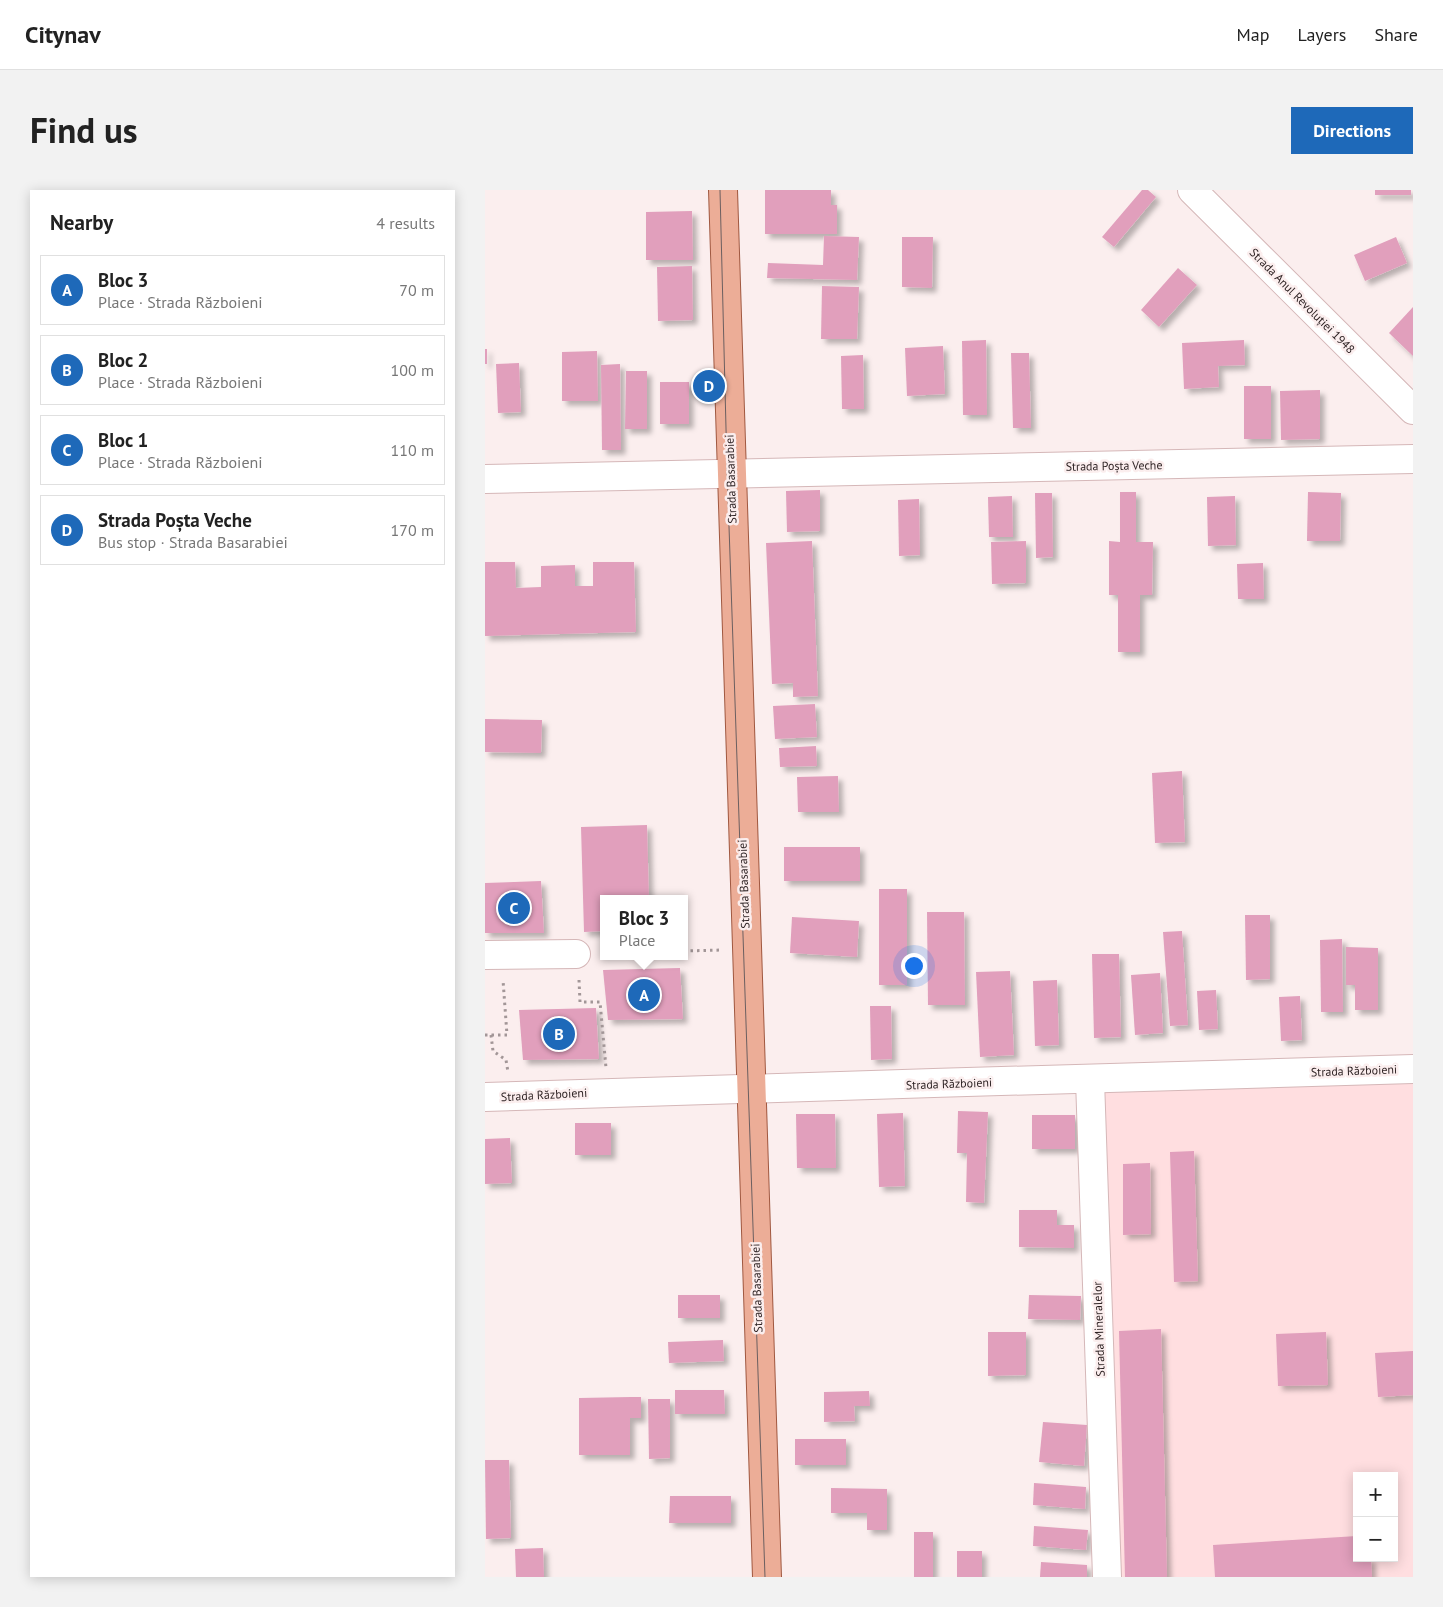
<!DOCTYPE html>
<html lang="en">
<head>
<meta charset="utf-8">
<style>
  body { margin:0; font-family:"PT Sans",sans-serif; background:#f2f2f2; color:#222 }
  .controls { position:absolute; right:15px; bottom:15px; display:grid; overflow:hidden; border-radius:0px; box-shadow:0 2px 12px #0003 }
  .controls button { width:45px; height:45px; display:grid; place-items:center; padding:0; border:0; border-bottom:1px solid #e0e0e0; background:#fff; color:#222; font:25px sans-serif }
  .you { position:absolute; left:428px; top:775px; width:18px; height:18px; margin:-12px; border:4px solid #fff; border-radius:50%; background:#1a73e8; box-shadow:0 0 0 8px #1a73e833 }
  .badge { display:grid; place-items:center; width:32px; height:32px; border-radius:50%; background:#1e69b9; color:#fff; font-size:16px; font-weight:700 }
  .pin { position:absolute; translate:-50% -50%; border:2px solid #fff; box-shadow:0 1px 5px #0006 }
  .popup { position:absolute; left:115px; top:705px; width:88px; height:65px; box-sizing:border-box; display:grid; place-content:center; border-radius:0px; background:#fff; filter:drop-shadow(0 1px 4px #0005); font-size:16px; white-space:nowrap; color:#767676 }
  .popup b { font-size:19px; color:#222 }
  .popup::after { content:''; position:absolute; left:50%; top:100%; margin-left:-10px; border:10px solid transparent; border-top-color:#fff }
  .list { margin:0; padding:0; list-style:none }
  h2 { display:flex; justify-content:space-between; align-items:center; height:65px; margin:0; padding:0 20px; font-size:21px }
  h2 small { font-size:16px; font-weight:400; color:#767676 }
  .list li { display:grid; grid-template-columns:32px 1fr auto; gap:15px; align-items:center; box-sizing:border-box; height:70px; margin:0 10px 10px; padding:0 10px; border:1px solid #e0e0e0; border-radius:0px }
  .list b { display:block; font-size:19px; white-space:nowrap }
  .list p { margin:0; font-size:16px; white-space:nowrap; color:#767676 }
  .list em { font-size:16px; font-style:normal; color:#767676 }
  .map { position:relative; flex:none; width:928px; height:1387px; overflow:hidden; border-radius:0px }
  header { display:flex; align-items:center; gap:30px; box-sizing:border-box; height:70px; padding:0 25px; background:#fff; border-bottom:1px solid #e0e0e0 }
  header strong { font-size:24px }
  nav { display:flex; gap:28px; margin-inline-start:auto; font-size:18px }
  .intro { display:flex; align-items:center; justify-content:space-between; box-sizing:border-box; height:120px; padding:0 30px }
  h1 { margin:0; font-size:35px }
  .button { padding:12px 22px; border-radius:0px; background:#1e69b9; color:#fff; font-size:18px; font-weight:700 }
  main { display:flex; gap:30px; padding:0 30px }
  aside { flex:1; background:#fff; border-radius:0px; box-shadow:0 2px 12px #0003 }
  .map>svg:first-child { display:block }
</style>
</head>
<body>
<header>
<strong>Citynav</strong>
<nav><a>Map</a><a>Layers</a><a>Share</a></nav>
</header>
<div class="intro"><h1>Find us</h1><a class="button">Directions</a></div>
<main>
<aside>
<h2>Nearby<small>4 results</small></h2>
<ul class="list">
<li><span class="badge">A</span><div><b>Bloc 3</b><p>Place · Strada Războieni</p></div><em>70 m</em></li>
<li><span class="badge">B</span><div><b>Bloc 2</b><p>Place · Strada Războieni</p></div><em>100 m</em></li>
<li><span class="badge">C</span><div><b>Bloc 1</b><p>Place · Strada Războieni</p></div><em>110 m</em></li>
<li><span class="badge">D</span><div><b>Strada Poșta Veche</b><p>Bus stop · Strada Basarabiei</p></div><em>170 m</em></li>
</ul>
</aside>
<div class="map">
<svg width="928" height="1387" viewBox="0 0 928 1387">
  <defs>
    <filter id="shadow"><feDropShadow dx="4.5" dy="4.5" stdDeviation="2.5" flood-color="#0004"/></filter>
  </defs>
  <rect width="100%" height="100%" fill="#fbeeee"/>
  <path fill="#ffdee0" fill-rule="evenodd" d="M928 888V1387H632L614 903ZM872 1286H909V1368H872Z"/>
  <g fill="#e19fbc" filter="url(#shadow)">
    <polygon points="280,0 346,0 346,15 352,15 352,44 280,44"/>
    <polygon points="657,0 663,0 671,7 629,57 617,47"/>
    <rect x="890" y="0" width="36" height="5"/>
    <polygon points="207,21 208,70 161,70 161,22"/>
    <polygon points="339,46 374,47 372,90 282,88 283,73 338,75"/>
    <polygon points="417,47 448,47 447,98 417,97"/>
    <polygon points="911,47 922,73 880,91 869,65"/>
    <polygon points="207,76 208,130 173,131 172,77"/>
    <polygon points="693,78 712,95 674,137 656,120"/>
    <polygon points="337,96 374,97 372,149 336,149"/>
    <polygon points="928,117 928,166 904,143"/>
    <polygon points="501,150 502,225 478,225 477,151"/>
    <polygon points="759,150 760,175 733,176 734,197 699,199 697,153"/>
    <polygon points="458,156 460,204 422,206 420,158"/>
    <rect x="0" y="159" width="2" height="15"/>
    <polygon points="112,161 113,211 77,211 77,162"/>
    <polygon points="526,163 544,163 546,238 528,238"/>
    <polygon points="378,165 379,219 357,219 356,166"/>
    <polygon points="34,173 36,222 13,223 11,174"/>
    <polygon points="135,174 136,260 117,260 116,175"/>
    <polygon points="141,181 162,181 162,239 140,239"/>
    <rect x="175" y="192" width="29" height="42"/>
    <rect x="759" y="196" width="27" height="53"/>
    <polygon points="835,200 835,249 796,250 795,201"/>
    <polygon points="335,300 335,341 302,342 301,301"/>
    <polygon points="635,302 651,302 651,352 668,352 667,405 655,405 655,462 633,462 633,405 624,405 624,351 635,352"/>
    <polygon points="823,302 856,303 855,351 822,351"/>
    <polygon points="550,303 567,303 568,367 551,368"/>
    <polygon points="527,306 528,347 504,347 503,307"/>
    <polygon points="750,306 751,355 723,356 722,307"/>
    <polygon points="434,309 435,365 414,366 413,310"/>
    <polygon points="327,351 333,506 308,507 308,493 287,494 281,353"/>
    <polygon points="541,351 541,393 507,394 506,352"/>
    <polygon points="0,372 30,372 31,398 56,397 56,376 90,375 90,396 108,396 108,372 149,372 151,442 0,446"/>
    <polygon points="778,373 779,409 753,409 752,374"/>
    <polygon points="330,514 332,547 290,549 288,516"/>
    <polygon points="0,529 57,530 56,563 0,562"/>
    <polygon points="331,556 332,576 295,577 294,558"/>
    <polygon points="697,581 700,652 670,653 667,583"/>
    <polygon points="353,586 354,622 313,622 312,587"/>
    <polygon points="162,635 164,709 119,709 119,741 99,742 96,637"/>
    <rect x="299" y="657" width="76" height="34"/>
    <polygon points="56,691 59,743 0,743 0,693"/>
    <rect x="394" y="699" width="28" height="96"/>
    <polygon points="442,722 479,722 480,815 443,815"/>
    <polygon points="760,725 785,725 785,789 761,790"/>
    <polygon points="307,727 374,731 372,767 305,763"/>
    <polygon points="697,741 703,835 685,836 678,742"/>
    <polygon points="857,749 858,822 836,822 835,750"/>
    <polygon points="861,757 893,758 893,820 870,820 870,795 861,795"/>
    <polygon points="607,764 634,764 636,847 609,848"/>
    <polygon points="195,778 198,829 123,830 118,780"/>
    <polygon points="525,781 529,865 495,867 491,782"/>
    <polygon points="675,783 678,843 650,845 646,785"/>
    <polygon points="572,790 574,855 550,856 548,791"/>
    <polygon points="731,800 733,839 714,840 712,801"/>
    <polygon points="815,806 817,850 796,851 794,807"/>
    <polygon points="385,816 406,816 407,869 386,870"/>
    <polygon points="111,818 114,869 38,870 34,820"/>
    <polygon points="473,921 503,922 499,1013 481,1012 482,963 472,963"/>
    <polygon points="418,923 420,996 394,997 392,924"/>
    <polygon points="311,924 350,924 351,978 312,978"/>
    <rect x="547" y="925" width="43" height="34"/>
    <rect x="90" y="933" width="36" height="32"/>
    <polygon points="25,948 27,993 0,994 0,949"/>
    <polygon points="709,961 713,1091 689,1092 685,962"/>
    <polygon points="665,973 666,1044 638,1045 638,974"/>
    <polygon points="534,1020 572,1020 572,1035 589,1035 589,1058 534,1057"/>
    <rect x="193" y="1105" width="42" height="23"/>
    <polygon points="544,1105 596,1106 595,1130 543,1129"/>
    <polygon points="676,1139 682,1387 640,1387 634,1141"/>
    <polygon points="503,1142 541,1142 541,1185 503,1186"/>
    <polygon points="841,1142 843,1195 793,1196 791,1144"/>
    <polygon points="238,1150 239,1171 184,1173 183,1152"/>
    <polygon points="928,1161 928,1205 893,1207 890,1163"/>
    <polygon points="190,1200 239,1200 240,1224 190,1224"/>
    <polygon points="384,1201 385,1216 369,1216 370,1231 339,1232 339,1202"/>
    <polygon points="146,1207 156,1207 156,1228 145,1228 145,1265 94,1265 94,1208"/>
    <polygon points="163,1209 185,1209 185,1268 164,1269"/>
    <polygon points="558,1232 602,1235 599,1276 554,1272"/>
    <rect x="310" y="1249" width="51" height="26"/>
    <polygon points="0,1270 24,1270 26,1348 1,1349"/>
    <polygon points="549,1293 601,1297 600,1319 548,1315"/>
    <polygon points="346,1298 402,1299 402,1340 382,1340 382,1323 346,1323"/>
    <polygon points="185,1306 246,1306 246,1333 184,1333"/>
    <polygon points="549,1336 603,1340 601,1360 548,1356"/>
    <rect x="429" y="1342" width="19" height="45"/>
    <polygon points="872,1346 872,1368 886,1368 887,1387 730,1387 728,1355"/>
    <polygon points="58,1358 59,1387 31,1387 30,1359"/>
    <rect x="472" y="1361" width="25" height="26"/>
    <polygon points="556,1372 602,1375 602,1387 555,1387"/>
  </g>
  <g fill="none" stroke-linecap="round" stroke-linejoin="round">
    <g stroke="#d5b7b8" stroke-width="30">
      <g id="minor">
        <polyline points="707,0 928,220"/>
        <polyline points="0,289 928,269"/>
        <polyline points="0,765 91,764"/>
        <polyline points="605,890 622,1387"/>
        <path d="M0 907C309 895 619 890 928 879"/>
      </g>
    </g>
    <g stroke="#a05840" stroke-width="30">
      <polyline id="major" points="238,0 282,1387"/>
    </g>
    <g stroke="#a29697" stroke-width="3" stroke-dasharray="2.5 4" stroke-linecap="butt">
      <polyline points="199,761 238,760"/>
      <polyline points="94,790 95,812 115,812 121,878"/>
      <polyline points="0,845 22,845 18,790"/>
      <polyline points="6,845 8,861 21,870 23,882"/>
    </g>
    <use href="#minor" stroke="#fff" stroke-width="28"/>
    <use href="#major" stroke="#ecad97" stroke-width="28"/>
    <polyline stroke="#6b5f60" stroke-width="1" points="235,0 242,278 280,1387"/>
  </g>
  <g text-anchor="middle" stroke-width="5" stroke-linejoin="round" paint-order="stroke">
    <g font-size="12" fill="#2a1f20" stroke="#fbeeee">
      <text transform="translate(817 111) rotate(45)" y="4">Strada Anul Revoluției 1948</text>
      <text transform="translate(629 276) rotate(-1)" y="4">Strada Poșta Veche</text>
      <text transform="translate(246 289) rotate(-92)" y="4">Strada Basarabiei</text>
      <text transform="translate(259 694) rotate(-92)" y="4">Strada Basarabiei</text>
      <text transform="translate(869 881) rotate(-2)" y="4">Strada Războieni</text>
      <text transform="translate(464 894) rotate(-2)" y="4">Strada Războieni</text>
      <text transform="translate(59 905) rotate(-3)" y="4">Strada Războieni</text>
      <text transform="translate(272 1098) rotate(-92)" y="4">Strada Basarabiei</text>
      <text transform="translate(614 1139) rotate(-92)" y="4">Strada Mineralelor</text>
    </g>
  </g>
</svg>
<div class="controls">
<button>+</button>
<button>−</button>
</div>
<div class="you"></div>
<div class="pin badge" style="left:159px;top:805px">A</div>
<div class="popup"><b>Bloc 3</b>Place</div>
<div class="pin badge" style="left:74px;top:844px">B</div>
<div class="pin badge" style="left:29px;top:718px">C</div>
<div class="pin badge" style="left:224px;top:196px">D</div>
</div>
</main>
</body>
</html>
